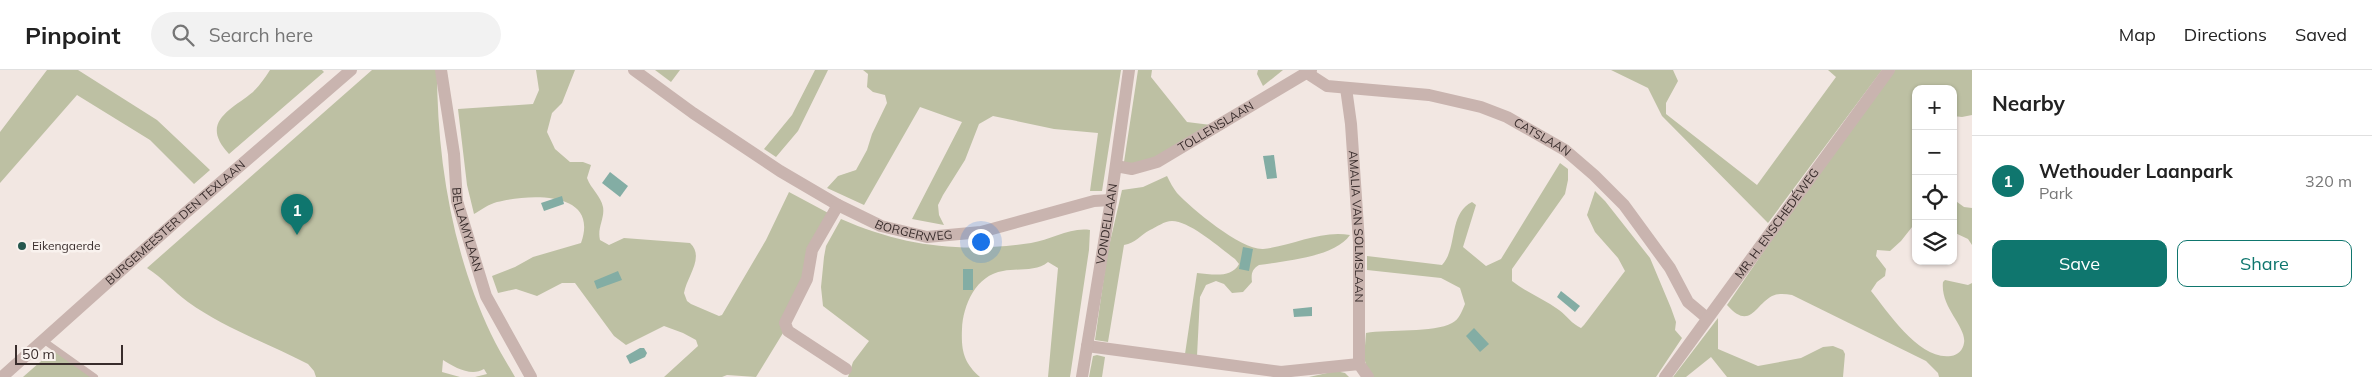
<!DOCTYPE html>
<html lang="en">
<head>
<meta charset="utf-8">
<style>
  body { margin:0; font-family:Mulish,sans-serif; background:#f2f2f2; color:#222 }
  .controls { position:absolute; right:15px; top:15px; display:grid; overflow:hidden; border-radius:10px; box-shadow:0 1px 4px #0004 }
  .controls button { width:45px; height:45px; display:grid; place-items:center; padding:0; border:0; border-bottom:1px solid #e0e0e0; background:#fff; color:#222; font:25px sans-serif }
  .scale { position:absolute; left:15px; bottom:12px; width:108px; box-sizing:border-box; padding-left:5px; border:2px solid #392d2c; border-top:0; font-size:14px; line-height:18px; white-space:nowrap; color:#392d2c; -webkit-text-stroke:4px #f9f2ee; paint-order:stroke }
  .you { position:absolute; left:980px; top:171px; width:18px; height:18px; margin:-12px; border:4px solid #fff; border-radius:50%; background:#1a73e8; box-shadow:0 0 0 8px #1a73e833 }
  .badge { display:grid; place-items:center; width:32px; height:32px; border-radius:50%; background:#0f766e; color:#fff; font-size:16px; font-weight:700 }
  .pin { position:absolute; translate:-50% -41px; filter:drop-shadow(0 1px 2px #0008) }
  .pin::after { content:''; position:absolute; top:26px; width:18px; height:15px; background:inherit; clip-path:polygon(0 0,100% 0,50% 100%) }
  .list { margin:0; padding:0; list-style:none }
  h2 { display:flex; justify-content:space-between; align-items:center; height:65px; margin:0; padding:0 20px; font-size:21px }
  h2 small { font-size:16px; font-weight:400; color:#767676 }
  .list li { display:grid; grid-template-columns:32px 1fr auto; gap:15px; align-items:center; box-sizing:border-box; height:90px; padding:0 20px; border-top:1px solid #e0e0e0 }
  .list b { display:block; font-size:19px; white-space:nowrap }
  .list p { margin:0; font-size:16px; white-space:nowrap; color:#767676 }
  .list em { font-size:16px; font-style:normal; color:#767676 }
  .actions { display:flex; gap:10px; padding:15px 20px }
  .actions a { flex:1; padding:11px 0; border:1px solid #0f766e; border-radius:10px; text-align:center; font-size:18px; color:#0f766e }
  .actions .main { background:#0f766e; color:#fff }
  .icon { flex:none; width:28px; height:28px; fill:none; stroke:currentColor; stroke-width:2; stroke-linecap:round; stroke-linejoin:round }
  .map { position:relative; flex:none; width:1972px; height:307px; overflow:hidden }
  header { display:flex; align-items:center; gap:30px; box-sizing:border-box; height:70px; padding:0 25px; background:#fff; border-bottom:1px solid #e0e0e0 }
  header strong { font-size:24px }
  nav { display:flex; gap:28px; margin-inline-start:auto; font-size:18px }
  .search { width:350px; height:45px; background:#f2f2f2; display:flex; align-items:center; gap:12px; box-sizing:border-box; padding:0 18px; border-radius:28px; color:#767676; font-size:19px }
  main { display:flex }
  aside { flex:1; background:#fff }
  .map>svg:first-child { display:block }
</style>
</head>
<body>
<header>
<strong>Pinpoint</strong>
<div class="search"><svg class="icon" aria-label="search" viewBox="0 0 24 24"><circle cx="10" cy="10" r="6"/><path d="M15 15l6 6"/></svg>Search here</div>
<nav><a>Map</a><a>Directions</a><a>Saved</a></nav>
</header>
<main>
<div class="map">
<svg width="1972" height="307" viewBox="0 0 1972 307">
  <rect width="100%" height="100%" fill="#f2e7e2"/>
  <g fill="#bdc0a3">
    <polygon points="47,0 78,0 157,50 210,100 194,114 150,70 77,25 0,113 0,62"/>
    <path d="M270 0H322L324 2 229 84C199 52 231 40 253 22 260 15 265 8 270 0Z"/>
    <path d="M372 0H437C437 89 452 182 491 264 498 279 507 293 515 307H475L487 304 484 299C471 307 454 297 443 290L442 302 460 307H316L314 301 308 294C269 274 224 258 188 232 173 221 163 208 147 198Z"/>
    <path d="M536 0H575L562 33 552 43 547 62 555 79 570 92H583L591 95 587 108C591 119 601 126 603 137 605 148 597 158 600 170L609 175 624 168 690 173C705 187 687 206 684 223L687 231 691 234 719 246 722 245 766 170 789 122 832 145 783 263 756 307 727 305 722 307H664L698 276 696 270 683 263 664 256 626 275 614 266 575 213H562L537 226 516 219 498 223 492 206 515 197 533 187 581 173C600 120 529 124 497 132 489 134 481 140 474 144L467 115 458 39 533 34 539 20Z"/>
    <polygon points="655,0 680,0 671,12"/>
    <polygon points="815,0 828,0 798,61 776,87 764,79 792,45"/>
    <polygon points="863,0 1121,0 1102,121 1090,121 1098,63 1054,59 993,46 979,54 965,90 943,125 938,135 939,145 944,155 912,149 962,52 920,37 864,135 827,118 838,106 856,100 867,80 872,64 887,33 885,25 873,22 867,17 868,4"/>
    <polygon points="1138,0 1152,0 1151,7 1187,52 1227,57 1149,100 1124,92"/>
    <polygon points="1258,0 1283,0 1263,16 1257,4"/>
    <polygon points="1611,0 1673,0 1678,11 1666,33 1666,44 1757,115 1836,7 1828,0 1882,0 1768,153 1662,46 1648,18"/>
    <path d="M1895 0H1972V45L1962 47 1953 46V19H1916V152L1901 171 1890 181 1877 180 1876 186 1886 199 1885 206 1877 212 1871 221C1888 242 1920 291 1951 286 1958 285 1963 280 1964 273 1967 257 1940 237 1943 212L1945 210 1968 215 1972 213V307H1939L1938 303 1926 291 1792 225C1785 224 1779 223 1772 226 1755 235 1750 261 1727 235L1794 137Z"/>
    <path d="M1560 93 1568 99V110L1565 124 1512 199V211C1527 223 1544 229 1559 240 1567 246 1572 254 1581 258L1584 255 1625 201 1618 188 1595 162 1587 145 1595 121 1605 131 1650 188 1671 238 1676 252 1675 260 1682 268 1656 307H1370L1364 288 1366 263C1388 259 1434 263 1452 253 1459 250 1462 241 1465 234L1460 218 1441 208 1367 200V186L1442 195C1458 178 1448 144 1472 132L1476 135 1463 177 1486 196 1501 189Z"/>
    <path d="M1167 106C1170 112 1173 118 1177 123 1192 139 1241 180 1263 179 1292 176 1320 160 1350 165 1335 187 1285 191 1259 195 1252 199 1251 204 1252 212L1243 222 1232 223 1224 214 1216 211 1206 215 1200 227 1197 286 1185 284 1197 203C1211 204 1231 209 1239 194L1235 189C1220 178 1190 151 1172 151 1164 151 1157 157 1150 160 1140 165 1136 173 1124 175L1108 272 1095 270 1107 185 1122 120 1143 117Z"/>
    <polygon points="1953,129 1964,137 1972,138 1972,175 1968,169 1953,162"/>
    <path d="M841 149C905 177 962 183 1031 173 1051 170 1070 157 1090 160L1089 180 1070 307H1048L1058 198 1048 192C1036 202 1018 198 1003 201 976 205 963 235 962 259 961 281 964 293 980 307H848L853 292 869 271 823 236 821 217 824 187 826 176Z"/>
    <polygon points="1718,248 1718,279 1758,296 1801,288 1823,277 1833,276 1843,280 1845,284 1843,307 1727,307 1711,287 1686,307 1673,307"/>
    <polygon points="56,278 93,307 23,307"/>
    <polygon points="1097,285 1105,287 1102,307 1089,307 1093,286"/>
    <polygon points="1336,301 1345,303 1349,307 1309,307"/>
  </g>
  <g fill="#83ada4">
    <polygon points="1274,85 1277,108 1267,109 1263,86"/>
    <polygon points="610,102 628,116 620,127 602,113"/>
    <polygon points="562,126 564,134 544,141 541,133"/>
    <polygon points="1243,177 1253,179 1249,201 1239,199"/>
    <rect x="963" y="199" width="10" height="21"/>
    <polygon points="618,201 622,210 597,219 594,211"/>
    <polygon points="1561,221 1580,236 1575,242 1557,227"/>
    <polygon points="1312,237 1312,246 1294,247 1293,239"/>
    <polygon points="1474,258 1489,274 1480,282 1466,266"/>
    <polygon points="640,278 644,278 647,283 645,287 630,294 626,286"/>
  </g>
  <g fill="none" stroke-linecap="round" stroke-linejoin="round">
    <polyline stroke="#c9b4af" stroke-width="6" points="43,270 95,307"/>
    <g stroke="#c9b4af" stroke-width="12">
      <path id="s1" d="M441 0 454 84 457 131 486 226 531 307"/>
      <path id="s2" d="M634 0 693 43 780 101 838 135 881 156 927 167 981 162 1094 131 1111 130"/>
      <path id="s3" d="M1307 3 1327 16 1429 25 1481 37 1507 47 1565 80 1594 105 1624 135 1670 198 1688 232 1707 248"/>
      <path id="s4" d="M1346 18 1351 54 1359 172V294"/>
      <path id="s5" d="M1116 96 1132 99 1157 92 1311 0"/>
      <polyline points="838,135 812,180 807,209 785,253 788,261 846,299"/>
      <polyline points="1087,276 1281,302 1359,294 1368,307"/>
      <path id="s6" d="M1082 307 1111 130 1129 0"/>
      <path id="s7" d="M1665 307 1889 0"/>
    </g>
    <path stroke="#c9b4af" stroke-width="12" id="s8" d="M2 307 183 145 351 0"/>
  </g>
  <circle fill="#25574e" stroke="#f9f2ee" stroke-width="2" cx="22" cy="176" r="5"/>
  <g text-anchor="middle" stroke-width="5" stroke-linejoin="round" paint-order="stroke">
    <g font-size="12" fill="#392d2c" stroke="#f9f2ee">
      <text dy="4" stroke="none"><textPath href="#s5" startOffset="111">TOLLENSLAAN</textPath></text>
      <text dy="4" stroke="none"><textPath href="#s3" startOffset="248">CATSLAAN</textPath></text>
      <text dy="4" stroke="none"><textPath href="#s8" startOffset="232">BURGEMEESTER DEN TEXLAAN</textPath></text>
      <text dy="4" stroke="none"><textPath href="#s7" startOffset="190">MR. H. ENSCHEDÉWEG</textPath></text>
      <text dy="4" stroke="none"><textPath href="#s6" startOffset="155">VONDELLAAN</textPath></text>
      <text dy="4" stroke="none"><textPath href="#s4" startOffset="139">AMALIA VAN SOLMSLAAN</textPath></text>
      <text dy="4" stroke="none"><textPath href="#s2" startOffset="326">BORGERWEG</textPath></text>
      <text dy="4" stroke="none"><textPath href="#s1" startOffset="162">BELLAMYLAAN</textPath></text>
    </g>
    <g font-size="12" fill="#392d2c" stroke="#f9f2ee" text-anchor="start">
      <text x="32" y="180">Eikengaerde</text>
    </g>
  </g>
</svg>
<div class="controls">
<button>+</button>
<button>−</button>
<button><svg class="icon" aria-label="locate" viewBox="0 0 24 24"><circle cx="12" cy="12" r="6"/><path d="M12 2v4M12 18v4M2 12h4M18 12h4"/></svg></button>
<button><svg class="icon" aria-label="layers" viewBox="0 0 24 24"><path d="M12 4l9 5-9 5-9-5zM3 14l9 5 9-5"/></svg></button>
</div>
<div class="scale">50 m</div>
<div class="you"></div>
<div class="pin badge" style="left:297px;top:165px">1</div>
</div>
<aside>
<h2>Nearby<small></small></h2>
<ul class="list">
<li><span class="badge">1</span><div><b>Wethouder Laanpark</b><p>Park</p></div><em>320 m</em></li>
</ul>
<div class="actions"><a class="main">Save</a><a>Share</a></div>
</aside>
</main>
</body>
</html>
